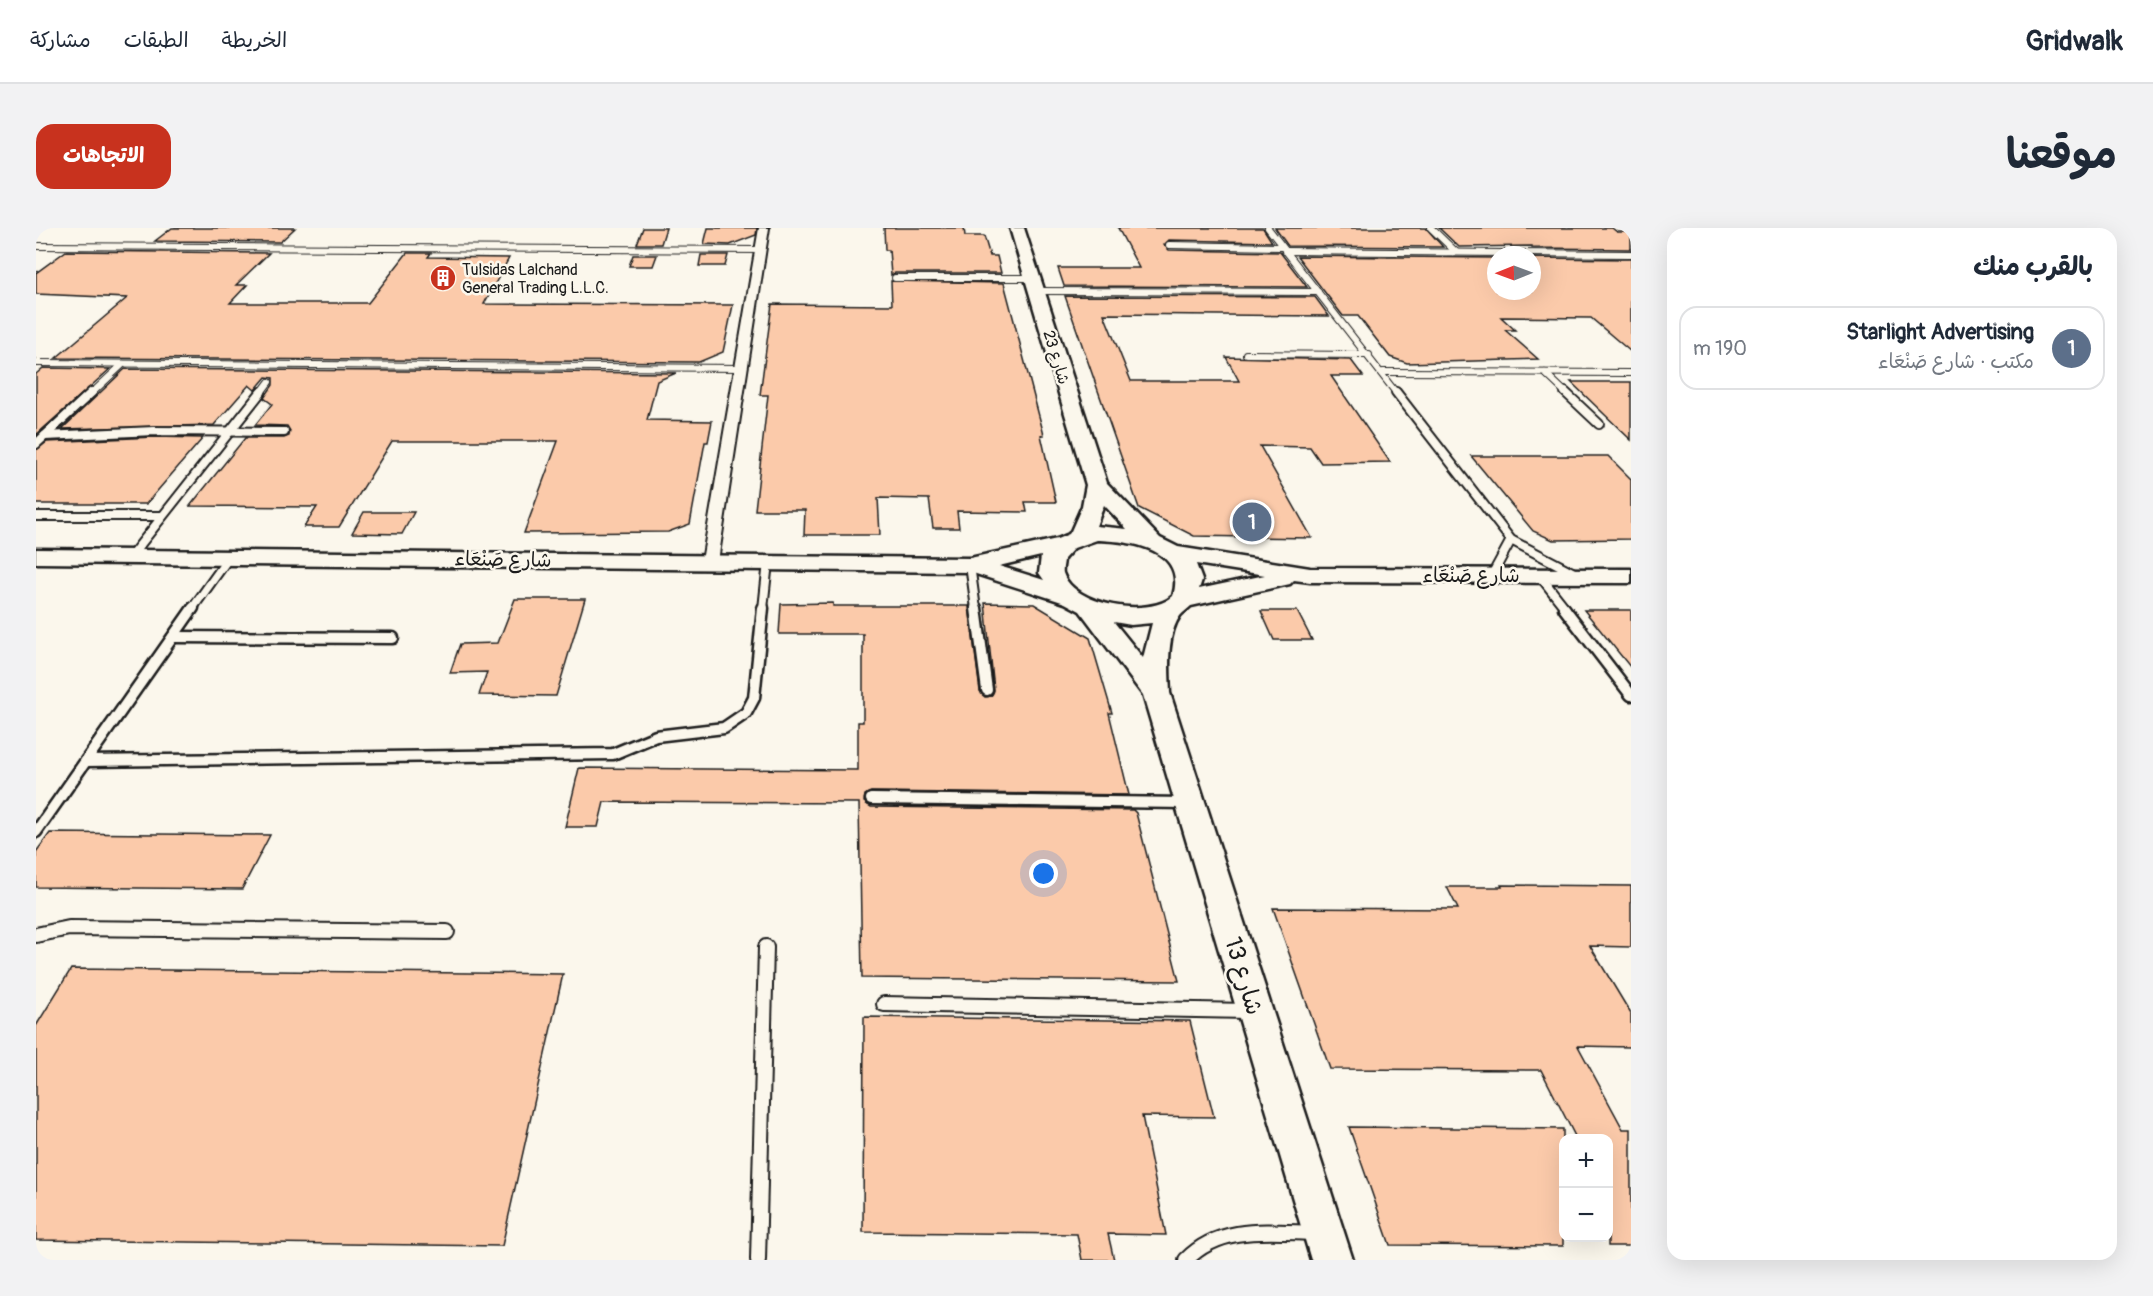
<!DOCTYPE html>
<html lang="ar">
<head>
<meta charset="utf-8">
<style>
  body { margin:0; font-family:Pangolin,"Playpen Sans Arabic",sans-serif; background:#f2f2f3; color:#1f2937; direction:rtl }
  .controls { position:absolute; right:18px; bottom:18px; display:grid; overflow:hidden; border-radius:12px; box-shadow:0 6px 24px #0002 }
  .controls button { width:54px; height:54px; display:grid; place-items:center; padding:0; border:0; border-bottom:2px solid #e0e1e3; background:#fff; color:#1f2937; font:30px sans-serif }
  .compass { position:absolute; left:1451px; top:18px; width:54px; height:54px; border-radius:50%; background:#fff; box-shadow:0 6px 24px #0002; rotate:269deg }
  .you { position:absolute; left:1008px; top:646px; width:21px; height:21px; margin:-15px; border:4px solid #fff; border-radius:50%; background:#1a73e8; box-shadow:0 0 0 9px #1a73e833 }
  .badge { display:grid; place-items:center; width:39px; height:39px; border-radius:50%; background:#c8321e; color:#fff; font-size:20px; font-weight:700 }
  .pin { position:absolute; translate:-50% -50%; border:3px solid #fff; box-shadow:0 2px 6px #0006 }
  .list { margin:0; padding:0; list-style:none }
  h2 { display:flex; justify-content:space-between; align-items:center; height:78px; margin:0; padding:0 24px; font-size:26px }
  h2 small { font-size:20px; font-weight:400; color:#747a83 }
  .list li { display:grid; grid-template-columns:39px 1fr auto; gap:18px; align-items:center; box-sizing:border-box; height:84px; margin:0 12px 12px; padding:0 12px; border:2px solid #e0e1e3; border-radius:18px }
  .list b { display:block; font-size:22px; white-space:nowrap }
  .list p { margin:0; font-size:20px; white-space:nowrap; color:#747a83 }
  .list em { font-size:20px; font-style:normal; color:#747a83 }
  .map { position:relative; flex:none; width:1595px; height:1032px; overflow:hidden; direction:ltr; border-radius:18px }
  header { display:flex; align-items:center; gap:36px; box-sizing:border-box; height:84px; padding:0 30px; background:#fff; border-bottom:2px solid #e0e1e3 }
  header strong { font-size:28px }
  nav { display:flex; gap:33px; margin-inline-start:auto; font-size:21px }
  .intro { display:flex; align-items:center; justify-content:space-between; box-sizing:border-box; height:144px; padding:0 36px }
  h1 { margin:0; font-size:42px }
  .button { padding:15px 27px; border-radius:18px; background:#c8321e; color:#fff; font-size:21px; font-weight:700 }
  main { display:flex; gap:36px; padding:0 36px }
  aside { flex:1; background:#fff; border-radius:18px; box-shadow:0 6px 24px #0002 }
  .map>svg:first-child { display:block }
</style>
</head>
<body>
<header>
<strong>Gridwalk</strong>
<nav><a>الخريطة</a><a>الطبقات</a><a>مشاركة</a></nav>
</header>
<div class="intro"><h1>موقعنا</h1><a class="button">الاتجاهات</a></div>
<main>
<aside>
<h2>بالقرب منك<small></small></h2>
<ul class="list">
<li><span class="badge" style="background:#5c6f8a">1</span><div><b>Starlight Advertising</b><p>مكتب · شارع صَنْعَاء</p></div><em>190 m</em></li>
</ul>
</aside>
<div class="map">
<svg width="1595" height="1032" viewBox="0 0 1595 1032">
  <rect width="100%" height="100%" fill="#fbf7ec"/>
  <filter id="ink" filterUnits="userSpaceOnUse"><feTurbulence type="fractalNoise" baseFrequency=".0167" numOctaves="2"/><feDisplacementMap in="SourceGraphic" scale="12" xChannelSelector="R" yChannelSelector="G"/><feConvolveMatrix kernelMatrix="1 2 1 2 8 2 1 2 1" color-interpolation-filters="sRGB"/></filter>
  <g filter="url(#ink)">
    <g fill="#fbcaaa" stroke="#1c1c1c" stroke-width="1.5">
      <polygon points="136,0 259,0 244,14 119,13"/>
      <polygon points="607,0 630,0 625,16 601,16"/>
      <polygon points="672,0 721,0 720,7 694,17 668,16"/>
      <polygon points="848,0 928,0 929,8 948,8 954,28 961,28 965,45 859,45 855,47 853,22 849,22"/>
      <polygon points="1082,0 1227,0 1236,14 1133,12 1128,17 1133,22 1244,24 1271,59 1028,58 1022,40 1103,40"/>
      <polygon points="1239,0 1390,0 1407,19 1252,18"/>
      <polygon points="1403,0 1576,0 1581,4 1595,4 1595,21 1496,20 1496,18 1423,19"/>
      <polygon points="30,23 233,25 200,57 211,57 194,75 332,75 371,25 395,25 392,29 473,30 448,76 697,77 687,124 663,134 20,130 91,70 0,66 0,45"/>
      <polygon points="597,27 621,27 617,38 593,38"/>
      <polygon points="665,27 692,27 689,38 663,38"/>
      <polygon points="1261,28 1460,30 1460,63 1496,63 1496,30 1595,31 1595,124 1555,90 1465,89 1479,102 1469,102 1502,131 1371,135 1354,129 1322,88 1307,88"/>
      <polygon points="855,53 968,55 1008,207 1005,207 1020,274 989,274 991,284 921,283 923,300 897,300 893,271 842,270 844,307 768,307 769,282 719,282 732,167 724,167 736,76 856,77"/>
      <polygon points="1029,68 1279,69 1293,88 1068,86 1095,153 1203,153 1190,129 1315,132 1327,148 1295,148 1354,234 1285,235 1274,219 1224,218 1276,310 1158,308 1103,280"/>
      <polygon points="7,140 74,141 0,207 0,146"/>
      <polygon points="89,141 640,145 621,153 611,192 676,193 672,214 669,214 654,296 632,304 488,305 522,213 356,213 303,299 268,299 281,279 154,278 209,210 248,210 253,208 254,203 251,198 219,197 236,176 228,170 237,157 237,150 230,149 219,162 213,157 178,197 26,201"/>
      <polygon points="1535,154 1595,154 1595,212"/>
      <polygon points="118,209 167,210 110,276 0,276 0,222 11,214"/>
      <polygon points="1435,228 1572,228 1595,251 1595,311 1517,312 1497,303"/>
      <polygon points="328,284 378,284 366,306 316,305"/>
      <polygon points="479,371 549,371 520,468 443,467 451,444 414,445 424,416 462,415"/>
      <polygon points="797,375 797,378 933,378 944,463 949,469 955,468 958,462 949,375 998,376 1054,410 1076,485 1073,485 1093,567 835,564 829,567 828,574 835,579 1097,582 1100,585 1143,753 826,750 823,575 568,574 562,599 529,599 543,540 822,542 822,494 827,494 827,406 743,406 745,376"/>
      <polygon points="1548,382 1595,382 1595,440"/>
      <polygon points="1225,383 1261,383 1276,412 1238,412"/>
      <polygon points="14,605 234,607 206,661 0,659 0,624"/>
      <polygon points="1465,657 1595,658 1595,719 1554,718 1595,786 1595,819 1542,818 1587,901 1595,901 1595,1018 1572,1018 1572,910 1540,910 1505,842 1294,841 1237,680 1422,681 1411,659 1466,659"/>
      <polygon points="35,741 527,746 466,1018 0,1012 0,798"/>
      <polygon points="828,789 1154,793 1178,889 1106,888 1130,1007 1072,1006 1078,1032 1046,1032 1041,1006 827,1004"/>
      <polygon points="1313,899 1527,901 1527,1018 1354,1017"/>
    </g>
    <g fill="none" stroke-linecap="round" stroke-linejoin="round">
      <g stroke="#1c1c1c" stroke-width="8">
        <g id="lane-far3">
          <polyline points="1232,0 1361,166"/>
          <polyline points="1395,0 1420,24"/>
          <polyline points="1133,17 1246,19"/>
          <polyline points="0,18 725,22"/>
          <polyline points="1249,23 1595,26"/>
          <polyline points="859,50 997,50"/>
          <polyline points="1001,63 1282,64"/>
          <polyline points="1210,126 1333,127"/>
          <polyline points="0,135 706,140"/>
          <polyline points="1347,144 1595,145"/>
          <polyline points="1509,145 1531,166"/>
          <polyline points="55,166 87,136"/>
          <polyline points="224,166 233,154"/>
        </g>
      </g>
      <g stroke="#1c1c1c" stroke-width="12">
        <g id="lane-far2">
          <polyline points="1360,164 1475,312 1542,347"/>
          <polyline points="1529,164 1563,196"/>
          <polyline points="9,208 118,203 248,204"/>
          <polyline points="0,216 56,164"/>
          <polyline points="0,288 126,288"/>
          <polyline points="96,327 225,164"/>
          <polyline points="934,337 940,381"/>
          <polyline points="1456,347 1475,312"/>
          <polyline points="1504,348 1530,381"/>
          <polyline points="156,381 194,328"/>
          <polyline points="727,381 732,334"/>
        </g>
      </g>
      <g stroke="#1c1c1c" stroke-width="15">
        <g id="lane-far1">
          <polyline points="940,380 951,462"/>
          <polyline points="1528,380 1595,467"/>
          <polyline points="137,409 357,410"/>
          <polyline points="50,533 577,526 620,508 688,500 710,485 718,470 727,380"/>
          <polyline points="835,571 1151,575"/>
          <polyline points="0,604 157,380"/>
        </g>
      </g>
      <g stroke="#1c1c1c" stroke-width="18">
        <g id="lane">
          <polyline points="0,707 33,700 411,704"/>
          <polyline points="848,776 1213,783"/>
          <polyline points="722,1032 730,719"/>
          <path d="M1150 1032C1185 996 1233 1004 1279 1005"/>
        </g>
      </g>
      <g stroke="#1c1c1c" stroke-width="4">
        <polygon id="street" points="723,0 733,0 682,333 674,338 666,333"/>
      </g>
      <g stroke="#1c1c1c" stroke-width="5">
        <path id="secondary" d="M974 0H988L1071 255 1124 310 1142 319 1274 340 1595 341V355L1274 354 1258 352 1254 356 1155 378C1152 381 1147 384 1144 388 1130 408 1133 442 1134 465L1317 1032H1275L1107 467 1044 383 1029 375 934 344 0 335V321L934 330 1021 311 1033 306 1035 303 1046 278 1050 257ZM1068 277 1091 301 1060 298ZM1061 312C1096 313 1151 321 1137 368 1113 390 1038 378 1027 345 1026 341 1028 335 1028 331L1038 320ZM1005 328 1003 345 1008 352 963 338ZM1160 336 1229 347 1163 361 1166 352ZM1078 394 1095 397 1116 395 1107 430Z"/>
      </g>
      <use href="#lane-far3" stroke="#fbf7ec" stroke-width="6"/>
      <use href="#lane-far2" stroke="#fbf7ec" stroke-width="8"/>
      <use href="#lane-far1" stroke="#fbf7ec" stroke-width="10"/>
      <use href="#lane" stroke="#fbf7ec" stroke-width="14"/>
      <use href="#street" fill="#fbf7ec" fill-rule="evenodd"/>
      <use href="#secondary" fill="#fbf7ec" fill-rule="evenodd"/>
    </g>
  </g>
  <defs>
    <g id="building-disc" transform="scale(1.35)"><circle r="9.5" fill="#c8321e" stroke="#fbf7ec"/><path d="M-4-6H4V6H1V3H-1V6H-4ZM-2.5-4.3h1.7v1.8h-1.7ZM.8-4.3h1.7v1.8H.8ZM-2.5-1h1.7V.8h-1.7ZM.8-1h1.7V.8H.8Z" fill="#fff"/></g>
  </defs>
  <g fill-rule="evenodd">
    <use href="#building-disc" x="407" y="50"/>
  </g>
  <g text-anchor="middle" stroke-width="5" stroke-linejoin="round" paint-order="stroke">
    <g font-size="16" fill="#1c1c1c" stroke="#fbf7ec" text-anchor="start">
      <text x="426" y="47">Tulsidas Lalchand<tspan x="426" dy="18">General Trading L.L.C.</tspan></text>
    </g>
    <g font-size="16" fill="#1c1c1c" stroke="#fbf7ec">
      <text transform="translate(1021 129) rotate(73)" y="6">شارع 23</text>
    </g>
    <g font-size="20" fill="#1c1c1c" stroke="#fbf7ec">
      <text transform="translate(467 331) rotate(1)" y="7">شارع صَنْعَاء</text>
      <text x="1435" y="354">شارع صَنْعَاء</text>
    </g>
    <g font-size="24" fill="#1c1c1c" stroke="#fbf7ec">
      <text transform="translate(1208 748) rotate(73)" y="8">شارع 13</text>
    </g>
  </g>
</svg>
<div class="controls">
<button>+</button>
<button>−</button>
</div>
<svg class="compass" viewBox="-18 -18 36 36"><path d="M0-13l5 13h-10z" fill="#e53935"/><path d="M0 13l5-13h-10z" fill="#747a83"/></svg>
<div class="you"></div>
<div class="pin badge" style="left:1216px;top:294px;background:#5c6f8a">1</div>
</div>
</main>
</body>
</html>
